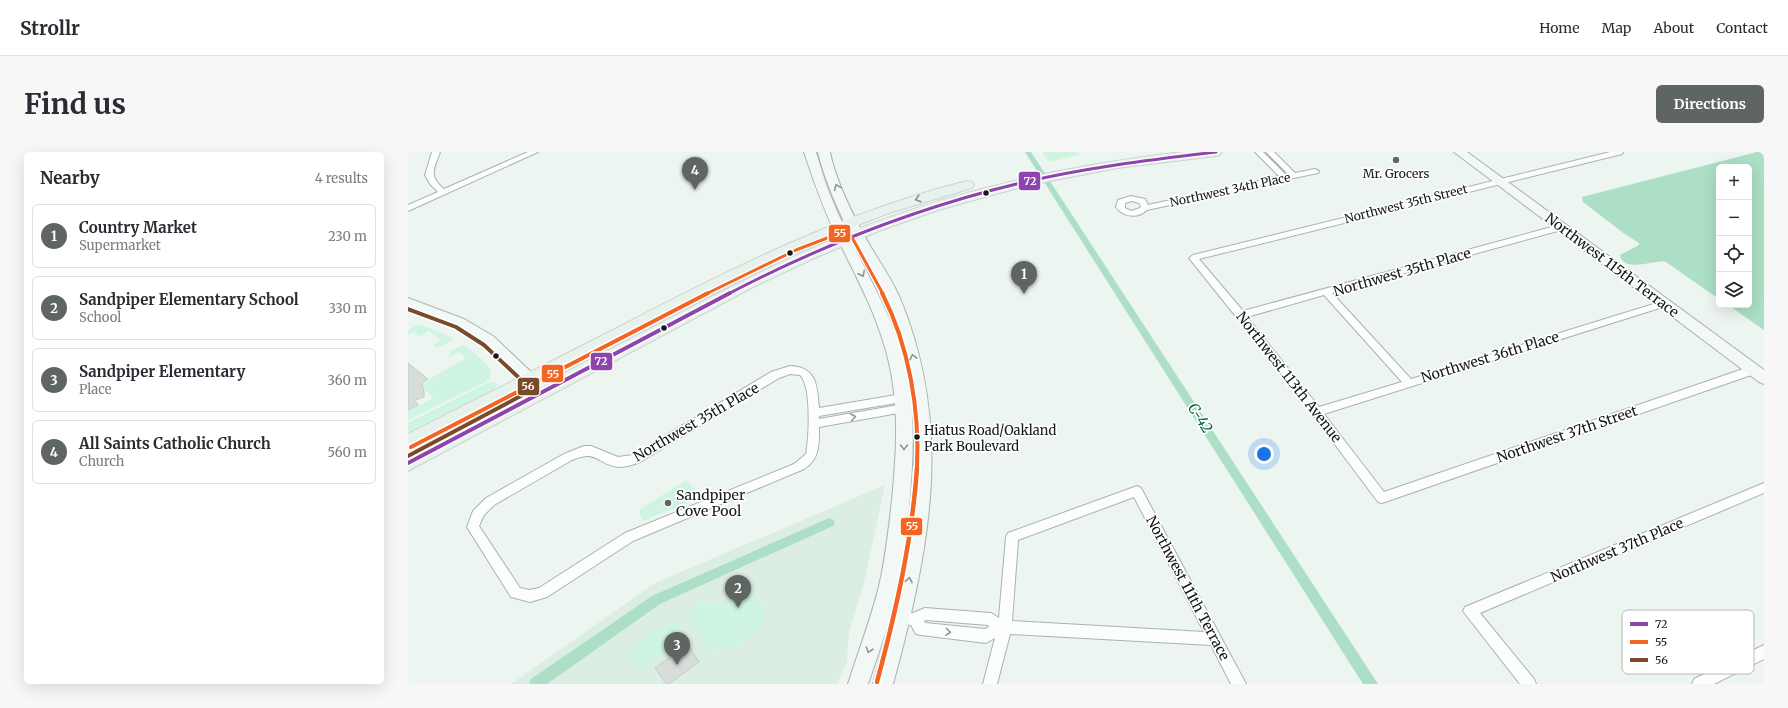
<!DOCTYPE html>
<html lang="en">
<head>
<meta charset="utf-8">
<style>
  body { margin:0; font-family:Merriweather,serif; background:#f7f7f7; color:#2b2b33 }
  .controls { position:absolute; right:12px; top:12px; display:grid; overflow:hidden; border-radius:6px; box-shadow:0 4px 16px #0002 }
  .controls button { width:36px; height:36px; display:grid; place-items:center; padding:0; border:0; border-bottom:1px solid #e1e1e2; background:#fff; color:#2b2b33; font:20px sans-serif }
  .you { position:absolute; left:856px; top:302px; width:14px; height:14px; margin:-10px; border:3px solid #fff; border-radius:50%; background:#1a73e8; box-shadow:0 0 0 6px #1a73e833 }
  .badge { display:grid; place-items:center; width:26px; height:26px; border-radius:50%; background:#5f6662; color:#fff; font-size:13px; font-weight:700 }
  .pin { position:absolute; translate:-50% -33px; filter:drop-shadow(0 1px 2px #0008) }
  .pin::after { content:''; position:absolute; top:21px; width:14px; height:12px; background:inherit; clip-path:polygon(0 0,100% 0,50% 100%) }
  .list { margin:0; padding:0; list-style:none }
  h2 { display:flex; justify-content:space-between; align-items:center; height:52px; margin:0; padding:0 16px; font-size:17px }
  h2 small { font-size:13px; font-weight:400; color:#7c7c81 }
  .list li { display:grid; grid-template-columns:26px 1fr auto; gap:12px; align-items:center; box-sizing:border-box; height:64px; margin:0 8px 8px; padding:0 8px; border:1px solid #e1e1e2; border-radius:6px }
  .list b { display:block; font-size:15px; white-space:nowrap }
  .list p { margin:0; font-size:13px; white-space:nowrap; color:#7c7c81 }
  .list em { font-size:13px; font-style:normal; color:#7c7c81 }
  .icon { flex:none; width:22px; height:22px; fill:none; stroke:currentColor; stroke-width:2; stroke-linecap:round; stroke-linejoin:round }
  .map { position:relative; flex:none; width:1356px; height:532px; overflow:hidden; border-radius:6px }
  header { display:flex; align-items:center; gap:24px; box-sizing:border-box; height:56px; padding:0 20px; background:#fff; border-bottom:1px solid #e1e1e2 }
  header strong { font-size:19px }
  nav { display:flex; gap:22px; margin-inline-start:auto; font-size:14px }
  .intro { display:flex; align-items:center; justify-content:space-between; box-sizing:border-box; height:96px; padding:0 24px }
  h1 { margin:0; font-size:28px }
  .button { padding:10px 18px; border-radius:6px; background:#5f6662; color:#fff; font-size:14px; font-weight:700 }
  main { display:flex; gap:24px; padding:0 24px }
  aside { flex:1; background:#fff; border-radius:6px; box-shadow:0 4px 16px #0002 }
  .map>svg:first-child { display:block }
</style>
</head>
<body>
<header>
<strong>Strollr</strong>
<nav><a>Home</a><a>Map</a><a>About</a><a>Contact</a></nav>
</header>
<div class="intro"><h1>Find us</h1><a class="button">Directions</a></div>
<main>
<aside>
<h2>Nearby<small>4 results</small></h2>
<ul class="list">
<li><span class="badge">1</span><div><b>Country Market</b><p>Supermarket</p></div><em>230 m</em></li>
<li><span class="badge">2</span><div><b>Sandpiper Elementary School</b><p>School</p></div><em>330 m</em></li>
<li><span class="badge">3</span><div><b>Sandpiper Elementary</b><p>Place</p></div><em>360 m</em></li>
<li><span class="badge">4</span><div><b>All Saints Catholic Church</b><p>Church</p></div><em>560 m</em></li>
</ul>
</aside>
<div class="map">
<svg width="1356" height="532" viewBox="0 0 1356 532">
  <rect width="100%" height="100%" fill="#ecf5f0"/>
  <polygon fill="#dceee4" points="477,333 456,431 441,480 439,509 430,532 103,532 247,431"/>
  <g fill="#cff5e2">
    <polygon points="634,0 669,0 674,2 641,10"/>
    <polygon points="11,172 46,186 35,194 27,195 25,193 33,188 21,179 11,185 5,180 0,182 0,178"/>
    <path d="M55 193C62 198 82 212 83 220 84 223 81 226 79 229L0 268V259L25 246 13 232 58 206 51 200 41 206 40 205 43 199Z"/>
    <polygon points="81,230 88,231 90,233 82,240 0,281 0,271"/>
    <polygon points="278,328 293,345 235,369 231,358"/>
    <path d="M332 441 345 442 355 450C367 479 313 512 296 494 293 490 292 481 291 476L280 469C281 462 290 447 299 450 301 450 303 452 305 453L313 452Z"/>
    <polygon points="264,466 278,485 232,519 218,499"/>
  </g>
  <path fill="#acdfc5" d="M1349 0H1356V178L1320 153H1341V15H1311V147L1258 110C1248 107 1216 122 1212 103L1231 93V91L1218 83 1175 50 1174 45Z"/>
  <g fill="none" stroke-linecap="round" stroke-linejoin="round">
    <g fill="#acdfc5" fill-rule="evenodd">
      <polygon points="617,0 623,0 970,532 955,532"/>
      <polygon points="421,366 425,368 427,371 425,374 252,452 139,532 121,532 123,527 244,444"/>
    </g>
  </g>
  <g fill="#d7ddd9" stroke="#c6cdc9">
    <polygon points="0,211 20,227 13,231 16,238 16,245 7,248 10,253 0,258"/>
    <polygon points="280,492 291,510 261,532 258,532 247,516"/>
  </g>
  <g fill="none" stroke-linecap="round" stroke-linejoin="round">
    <g stroke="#abb2ae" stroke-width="2">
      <g id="street">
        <path d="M24 0H32C26 17 20 24 36 37L120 0H130L0 59V53L30 40 22 32 17 23Z"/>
        <path d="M847 0H855L878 23 880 22 858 0H866L887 21 907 17 911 19 910 21 886 26 739 58C730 67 715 65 708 55L710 48 723 44 737 47 740 53 871 24ZM724 49 731 51 733 54 732 56 723 59 717 56V51Z"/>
        <path d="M1202 0H1215L1214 2 791 107 835 159 1151 73H1157L1158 75 1157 77 924 141 1003 227 1252 150H1258L1260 152 1258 154 916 262 976 340 1341 215H1349L1350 218 1349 221 974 351 970 350 878 227 781 106 785 103ZM916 143 994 230 911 255 839 165Z"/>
        <path d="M382 214C409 215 409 234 411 256L500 241 504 242 505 245 504 248 500 249 411 264V267L502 251 506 252 507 255 506 258 502 259 411 275C411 292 412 307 396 317L225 389 139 445 122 450 103 445 59 375 65 359 78 346 156 302 176 294H183L210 305 225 303 363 220ZM382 222 392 223C404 234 401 286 398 302L386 312 217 381 131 436 122 438 112 436 71 374 76 363 86 353 164 308C190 297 188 312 210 315 217 315 225 313 232 310L371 226Z"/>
        <polygon points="1356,331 1356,341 1072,461 1126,527 1128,532 1112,532 1055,459 1057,455"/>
        <path d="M729 334 733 336 838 532H823L803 493 602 482 589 532H575L587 486 578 491 513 483 508 482 503 473 494 472 492 467 494 462 505 461 517 456 583 461 591 466 598 385 600 381ZM726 345 796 480 604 469 610 388ZM518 468 580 473 581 475 577 477 517 471 516 469Z"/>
        <polygon points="1356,493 1356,507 1306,532 1284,532 1286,527"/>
      </g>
    </g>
    <g stroke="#abb2ae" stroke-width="2">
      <g id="secondary">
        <path d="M396 0H408C412 13 416 27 421 40 441 91 471 137 490 188 509 241 506 301 501 356 499 382 496 408 490 434 483 467 471 500 460 532H440C450 500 463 467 471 434 477 409 480 382 483 357 489 301 493 243 475 189 464 153 446 121 430 87 416 59 406 30 396 0Z"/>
        <path d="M410 0H422C427 27 447 68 461 92 471 109 483 126 491 144 547 276 521 400 485 532H465C502 399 530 279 477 145 470 126 458 109 448 92 434 68 416 27 410 0Z"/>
        <polygon points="1046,0 1059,0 1356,218 1356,232 1351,230"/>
        <polygon points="0,146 56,167 85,184 139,235 142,239 139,243 134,245 129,243 75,192 46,173 0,156"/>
      </g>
    </g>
    <g stroke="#cdd2cf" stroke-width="2">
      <g id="primary">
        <path d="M775 0H814L812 3 808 4 709 16 617 34 530 58 471 79 409 105 347 134 0 319V302C80 261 160 219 239 178 312 140 384 102 460 73 561 35 668 12 775 0Z"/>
        <path d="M559 29 564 30 566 33 564 36 481 61 440 77 362 112 0 297V282C69 247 138 212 207 177 320 118 435 60 559 29Z"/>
      </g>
    </g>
    <use href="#street" fill="#fcfefd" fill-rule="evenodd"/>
    <use href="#secondary" fill="#f2f8f5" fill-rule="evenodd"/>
    <use href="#primary" fill="#e7f2ed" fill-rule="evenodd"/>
    <g stroke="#fff" stroke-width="5.5">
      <path id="bus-1-far1" d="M320 142C414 93 514 54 617 30 680 15 744 8 808 0"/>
    </g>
    <g stroke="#fff" stroke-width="7">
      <polyline id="bus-1" points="0,311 322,141"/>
    </g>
    <g stroke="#fff" stroke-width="5.5">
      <polyline id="bus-2-far2" points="298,142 388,98 440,78 475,142"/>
    </g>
    <g stroke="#fff" stroke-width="7">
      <g id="bus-2-far1">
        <path d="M474 141C501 194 512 258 509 317"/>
        <polyline points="3,295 300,141"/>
      </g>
    </g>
    <g stroke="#fff" stroke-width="8">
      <path id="bus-2" d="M469 530C488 459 504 389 509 316"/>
    </g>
    <g stroke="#fff" stroke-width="7">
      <polyline id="bus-3" points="0,157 48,175 76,193 124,238 0,304"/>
    </g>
    <use href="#bus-1-far1" stroke="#8e44ad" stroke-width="3"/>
    <use href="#bus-1" stroke="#8e44ad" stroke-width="4"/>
    <use href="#bus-2-far2" stroke="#f26522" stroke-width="3"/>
    <use href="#bus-2-far1" stroke="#f26522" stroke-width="4"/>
    <use href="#bus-2" stroke="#f26522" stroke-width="4.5"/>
    <use href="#bus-3" stroke="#7a4b2a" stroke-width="4"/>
  </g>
  <defs><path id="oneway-chevron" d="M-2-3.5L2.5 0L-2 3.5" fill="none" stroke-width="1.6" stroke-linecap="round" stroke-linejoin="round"/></defs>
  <g stroke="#8e9491">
    <use href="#oneway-chevron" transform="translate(429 35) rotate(-112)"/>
    <use href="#oneway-chevron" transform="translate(454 122) rotate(63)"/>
    <use href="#oneway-chevron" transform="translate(505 205) rotate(-103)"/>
    <use href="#oneway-chevron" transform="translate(496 295) rotate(90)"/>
    <use href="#oneway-chevron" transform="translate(501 428) rotate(-79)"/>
    <use href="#oneway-chevron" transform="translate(461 498) rotate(109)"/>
  </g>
  <use stroke="#88908c" href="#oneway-chevron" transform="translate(510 47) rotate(163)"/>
  <g stroke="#939795">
    <use href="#oneway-chevron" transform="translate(445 265) rotate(-10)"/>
    <use href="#oneway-chevron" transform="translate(540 480) rotate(5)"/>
  </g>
  <g fill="#5f6662" stroke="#fff" stroke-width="1.5">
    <circle cx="988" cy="8" r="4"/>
    <circle cx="260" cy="351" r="4"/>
  </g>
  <g fill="#131916" stroke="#fff" stroke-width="1.5">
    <circle cx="578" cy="41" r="3.5"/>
    <circle cx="382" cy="101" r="3.5"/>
    <circle cx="256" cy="176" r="3.5"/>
    <circle cx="88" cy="204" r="3.5"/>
    <circle cx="509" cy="285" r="3.5"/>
  </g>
  <g text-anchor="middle" stroke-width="3.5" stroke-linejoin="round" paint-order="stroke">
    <g font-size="12" fill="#131916" stroke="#fff">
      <text x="988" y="26">Mr. Grocers</text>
    </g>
    <g font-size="12" fill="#131916" stroke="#fff">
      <text transform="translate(822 38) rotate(-12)" y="4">Northwest 34th Place</text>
      <text transform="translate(998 52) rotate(-14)" y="4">Northwest 35th Street</text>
    </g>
    <g font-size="13" fill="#131916" stroke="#fff" text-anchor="start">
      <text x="516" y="283">Hiatus Road/Oakland<tspan x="516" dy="16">Park Boulevard</tspan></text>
    </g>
    <g font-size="14" fill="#131916" stroke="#fff">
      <text transform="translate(1204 113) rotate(37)" y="5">Northwest 115th Terrace</text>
      <text transform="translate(994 120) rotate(-16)" y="5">Northwest 35th Place</text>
      <text transform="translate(1082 205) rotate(-17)" y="5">Northwest 36th Place</text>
      <text transform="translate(881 225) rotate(52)" y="5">Northwest 113th Avenue</text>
      <text transform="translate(288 270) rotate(-30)" y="5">Northwest 35th Place</text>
      <text transform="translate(1159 282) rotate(-19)" y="5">Northwest 37th Street</text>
      <text transform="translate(1209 398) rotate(-23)" y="5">Northwest 37th Place</text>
      <text transform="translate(780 436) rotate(62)" y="5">Northwest 111th Terrace</text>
    </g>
    <g font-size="14" fill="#131916" stroke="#fff" text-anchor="start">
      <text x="268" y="348">Sandpiper<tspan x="268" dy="16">Cove Pool</tspan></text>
    </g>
    <g font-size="15" font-style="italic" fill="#0a6242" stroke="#fff">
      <text transform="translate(792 266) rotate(57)" y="5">C-42</text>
    </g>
  </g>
  <rect x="1214" y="458" width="132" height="64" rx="6" fill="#fff" stroke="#b8bab9" stroke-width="1"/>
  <rect x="1222" y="470" width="18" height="4" fill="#8e44ad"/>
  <rect x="1222" y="488" width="18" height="4" fill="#f26522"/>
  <rect x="1222" y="506" width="18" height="4" fill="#7a4b2a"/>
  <g font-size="11" fill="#131916">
    <text x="1247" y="476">72</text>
    <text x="1247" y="494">55</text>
    <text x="1247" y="512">56</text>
  </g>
  <g stroke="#fff" stroke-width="1.5">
    <rect x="610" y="19" width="23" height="20" rx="4" fill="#8e44ad"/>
    <rect x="420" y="72" width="23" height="19" rx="4" fill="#f26522"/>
    <rect x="182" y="200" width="23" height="19" rx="4" fill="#8e44ad"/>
    <rect x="133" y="212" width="23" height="19" rx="4" fill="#f26522"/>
    <rect x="109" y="225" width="23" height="19" rx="4" fill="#7a4b2a"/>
    <rect x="492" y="365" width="23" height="19" rx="4" fill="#f26522"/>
  </g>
  <g font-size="11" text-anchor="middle" font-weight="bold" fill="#fff">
    <text x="622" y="33">72</text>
    <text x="432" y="85">55</text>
    <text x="193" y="213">72</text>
    <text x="145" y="226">55</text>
    <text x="120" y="238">56</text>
    <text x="504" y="378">55</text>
  </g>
</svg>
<div class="controls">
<button>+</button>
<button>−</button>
<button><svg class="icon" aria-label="locate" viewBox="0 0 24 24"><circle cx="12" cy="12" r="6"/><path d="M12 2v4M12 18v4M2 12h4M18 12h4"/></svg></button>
<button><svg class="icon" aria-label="layers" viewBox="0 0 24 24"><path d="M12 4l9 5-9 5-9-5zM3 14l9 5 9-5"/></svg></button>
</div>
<div class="you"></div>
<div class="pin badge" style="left:616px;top:142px">1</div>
<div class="pin badge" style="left:330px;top:456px">2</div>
<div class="pin badge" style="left:269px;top:513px">3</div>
<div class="pin badge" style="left:287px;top:38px">4</div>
</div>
</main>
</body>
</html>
